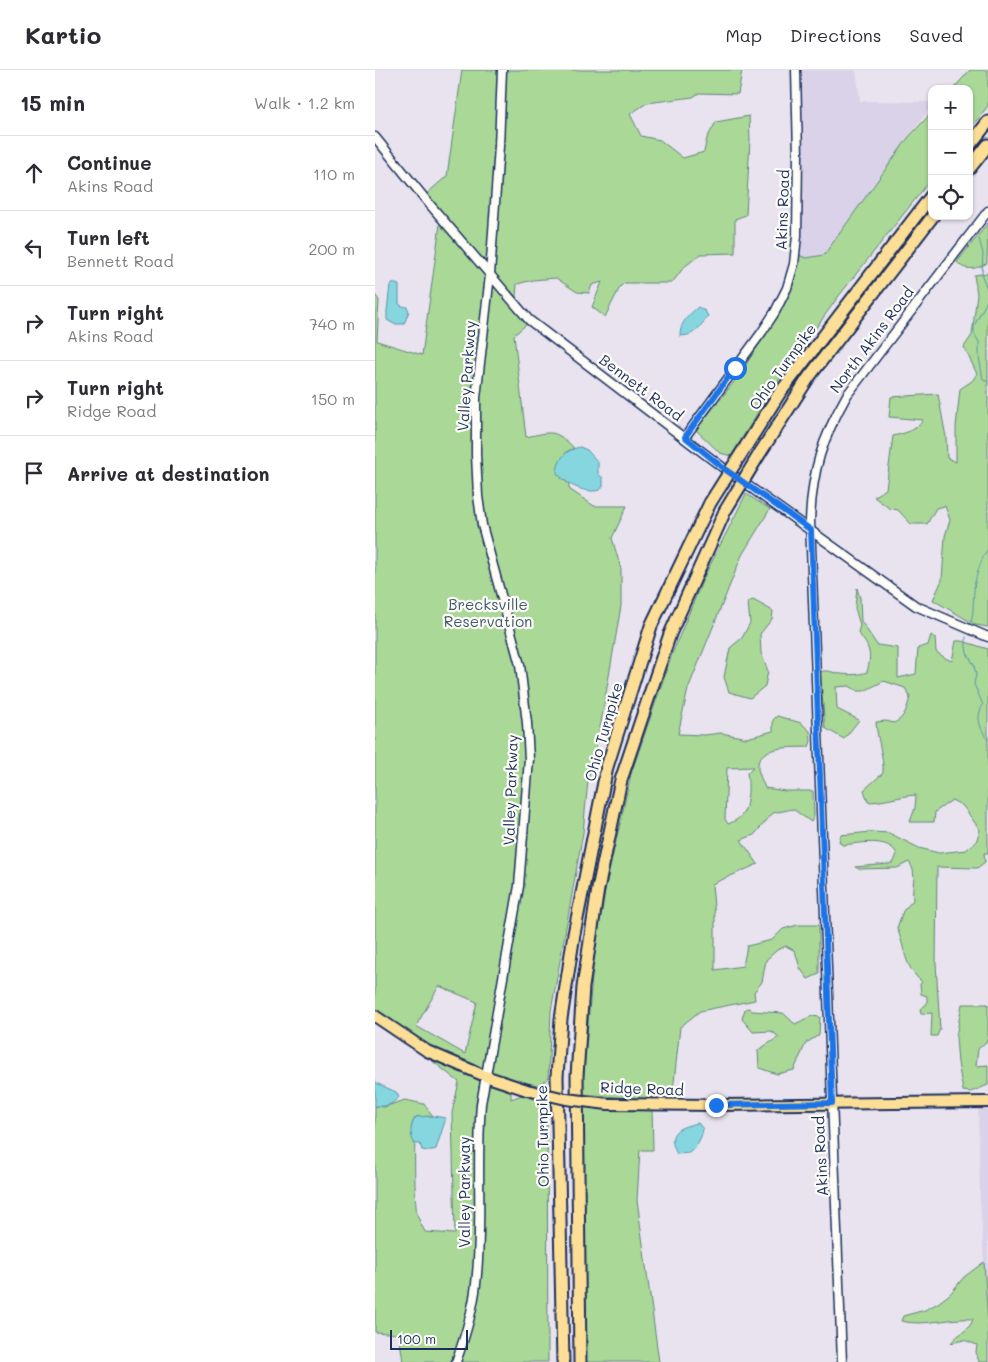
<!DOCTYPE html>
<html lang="en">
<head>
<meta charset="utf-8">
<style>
  body { margin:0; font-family:Mali,sans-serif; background:#f7f7f7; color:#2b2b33 }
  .controls { position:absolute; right:15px; top:15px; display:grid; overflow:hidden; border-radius:10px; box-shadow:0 1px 4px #0004 }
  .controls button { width:45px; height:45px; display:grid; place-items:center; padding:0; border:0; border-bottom:1px solid #e1e1e2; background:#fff; color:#2b2b33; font:25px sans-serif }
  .scale { position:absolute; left:15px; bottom:12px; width:78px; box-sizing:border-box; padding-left:5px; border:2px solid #1b2f5e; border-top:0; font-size:14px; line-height:18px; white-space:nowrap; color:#1b2f5e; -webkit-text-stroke:4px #fdfcf7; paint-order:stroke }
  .stop { position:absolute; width:15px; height:15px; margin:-11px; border:4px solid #1a73e8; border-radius:50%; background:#fff }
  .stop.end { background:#1a73e8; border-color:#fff; box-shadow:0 1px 5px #0008 }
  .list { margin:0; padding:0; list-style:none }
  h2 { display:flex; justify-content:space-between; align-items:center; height:65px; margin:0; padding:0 20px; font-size:21px }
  h2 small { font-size:16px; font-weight:400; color:#7c7c81 }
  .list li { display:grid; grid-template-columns:32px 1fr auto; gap:15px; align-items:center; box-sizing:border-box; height:75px; padding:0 20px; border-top:1px solid #e1e1e2 }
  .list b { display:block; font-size:19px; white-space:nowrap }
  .list p { margin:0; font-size:16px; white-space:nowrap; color:#7c7c81 }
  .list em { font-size:16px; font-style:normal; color:#7c7c81 }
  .icon { flex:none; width:28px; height:28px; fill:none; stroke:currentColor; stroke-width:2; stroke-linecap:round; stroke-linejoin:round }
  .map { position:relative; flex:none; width:613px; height:1292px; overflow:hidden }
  header { display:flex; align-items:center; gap:30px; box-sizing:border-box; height:70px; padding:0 25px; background:#fff; border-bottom:1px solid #e1e1e2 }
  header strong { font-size:24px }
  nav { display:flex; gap:28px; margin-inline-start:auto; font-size:18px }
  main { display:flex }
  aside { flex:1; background:#fff }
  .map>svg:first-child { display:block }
</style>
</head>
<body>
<header>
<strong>Kartio</strong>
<nav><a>Map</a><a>Directions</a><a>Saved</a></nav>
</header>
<main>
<aside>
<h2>15 min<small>Walk · 1.2 km</small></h2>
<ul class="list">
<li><svg class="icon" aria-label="ahead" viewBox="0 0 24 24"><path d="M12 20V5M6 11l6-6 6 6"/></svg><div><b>Continue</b><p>Akins Road</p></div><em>110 m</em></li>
<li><svg class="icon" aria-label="left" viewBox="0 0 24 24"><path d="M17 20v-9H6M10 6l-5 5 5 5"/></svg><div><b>Turn left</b><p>Bennett Road</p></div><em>200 m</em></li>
<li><svg class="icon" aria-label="right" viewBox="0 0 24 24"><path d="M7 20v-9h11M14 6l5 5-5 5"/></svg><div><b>Turn right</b><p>Akins Road</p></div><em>740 m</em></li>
<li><svg class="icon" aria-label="right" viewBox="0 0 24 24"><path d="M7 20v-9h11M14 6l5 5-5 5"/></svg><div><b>Turn right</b><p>Ridge Road</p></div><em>150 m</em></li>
<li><svg class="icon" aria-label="arrive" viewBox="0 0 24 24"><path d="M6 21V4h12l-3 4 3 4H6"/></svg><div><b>Arrive at destination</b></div></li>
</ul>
</aside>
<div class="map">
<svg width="613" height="1292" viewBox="0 0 613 1292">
  <rect width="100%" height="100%" fill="#e8e3ee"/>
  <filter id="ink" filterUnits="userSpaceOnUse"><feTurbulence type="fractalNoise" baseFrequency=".02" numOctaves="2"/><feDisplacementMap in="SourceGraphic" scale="10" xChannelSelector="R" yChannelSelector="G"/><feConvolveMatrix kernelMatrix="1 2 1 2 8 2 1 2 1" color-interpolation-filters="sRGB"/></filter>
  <g filter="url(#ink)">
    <g fill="#dad2e8">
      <polygon points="424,0 481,0 485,31 557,32 557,35 449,185 431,188 424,185 427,147 427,86"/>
      <polygon points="603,1035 613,1035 613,1255 605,1130"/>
    </g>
    <g fill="#aad897" stroke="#62847a" fill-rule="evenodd">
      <path d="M87 0H367L363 24 324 23 318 27 272 33 255 44 266 66 285 70 308 88 329 82 332 68 341 52 374 46 375 69 371 145 360 149V183L326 184 309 197 297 213H249L245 217 230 247 217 237 227 212 217 215 214 223 202 222 181 208 158 210 142 214 140 238 153 253 139 265 151 367C176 362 179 358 199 378L191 382 186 408 194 414V419L219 436H252L237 468 246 499V536L224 664 213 710 208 763 176 941 173 1009 162 1015 136 1009V1029L147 1025 172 1033 173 1292H28L24 1264 0 1262V1036L9 1037 30 1030 49 1034 58 1046 41 1047C34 1056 36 1064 40 1074 39 1079 40 1138 42 1144 44 1150 47 1156 50 1162L80 1164 77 1043 84 1012 0 946V225L4 230 2 271 47 285 66 147 49 126 72 106ZM64 916 102 932 90 984 41 956Z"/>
      <polygon points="595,0 613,0 613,36 594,60 594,19 578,19"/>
      <polygon points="557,42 557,108 463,227 398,318 356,386 345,383 321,360 362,308 394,259 417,216 424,185 431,188 449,185 533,68"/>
      <path d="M613 153 612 193C603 199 589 202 582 192Z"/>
      <path d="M613 203V557L601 555 558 530 567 510 570 466 575 450 570 436 561 438 552 454H536L523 440 514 438 499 427 511 419 518 366C530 363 541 361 548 350L514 347 516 327 563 324 571 367 572 388 581 392V357L585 319 597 311 602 304 589 277 597 265 602 224 599 205Z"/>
      <path d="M371 424 395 439 367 485 313 619 303 664 329 665 346 663 372 668 398 661V650L402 646 426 653 435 661 436 671 434 677C418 678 380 674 383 699 384 705 388 712 390 718L410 721H438L439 746 436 752 418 739 398 743 379 765 366 770 383 794 337 814 340 848V900L368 896 372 876 397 870 408 859 423 855H444V904L433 909 425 898 420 881 411 876 402 880 391 890 387 912 379 922 380 930 325 941 305 957 298 1021 289 1023H280L279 1030 207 1024 221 860 256 704 297 584 328 509ZM378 697 372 703C374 713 374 736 367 745 364 749 358 752 353 754L350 749 352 698Z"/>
      <path d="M482 518 485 528 486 551 502 575 523 578V608L541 604 543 578 553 575 556 565 560 568 561 582 572 589 577 591 581 571H587L613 579V783H609L610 792 602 798 562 797 561 893 565 959 562 966H556L557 943 546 944 545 939 552 934V926L546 924 545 914 547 912C528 895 531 880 522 858L528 841 538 830C536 817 543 803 534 792L522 798 484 799 480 797 514 794 519 792 522 784C513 766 483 774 467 775L464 771 466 765 496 762 514 763 544 778 564 783 591 780 601 772 605 760 588 736 577 730 560 742 559 752H535L540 738 541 725C524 726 509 732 493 732L489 720 508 703C509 686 502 670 501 652L511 651 519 653C530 648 532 638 535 627L530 618 509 611 489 621H483L474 616 461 617 462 639 484 650 469 669 450 658 445 602C453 599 458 603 466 604 475 605 483 605 492 602 497 584 495 577 483 563L485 555 480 538Z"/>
      <polygon points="378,530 398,541 397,549 385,564 386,583 393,601 390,616 375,628 354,622 349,607 355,578 367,568 375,553 373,532"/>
      <polygon points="587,934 613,934 613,967 611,972 603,979 601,996 613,995 613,1015 596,1022 588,1021 583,993 581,967"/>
      <polygon points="374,938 377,941 408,943 420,954 437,946 445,947 444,965 431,973 419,1000 402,1004 384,998 383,980 404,967 396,961 378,962 367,949 370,939"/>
      <polygon points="207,1036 235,1040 277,1038 278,1080 265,1080 262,1130 284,1292 211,1292"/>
      <path d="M609 1192 613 1255V1292H604L601 1282 602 1275 589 1270 576 1273C584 1262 594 1262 598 1249 574 1247 550 1257 526 1251L528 1246 550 1240 563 1233 575 1224 589 1207Z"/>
    </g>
    <g fill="#85d6df" stroke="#5b93ab">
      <polygon points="17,213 24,215 24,234 27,236 32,237 34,241 29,254 19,254 12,250 12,241 15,215"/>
      <path d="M323 237 330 241 333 246C325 257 320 266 305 266 305 252 314 245 323 237Z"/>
      <path d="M205 377 212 380 223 392V404L228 408V416L225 420C210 424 192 415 182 403 183 389 190 380 205 377Z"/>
      <path d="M0 1009 1 1013 21 1022 24 1027C17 1035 11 1037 0 1036Z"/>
      <path d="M58 1046 71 1048 61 1079 53 1081 47 1080 45 1074H40C34 1065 35 1055 41 1047Z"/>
      <path d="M323 1053 328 1059C327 1067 321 1078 314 1083L302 1084C290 1062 304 1057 323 1053Z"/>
    </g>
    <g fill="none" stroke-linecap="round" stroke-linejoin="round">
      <g stroke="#5b93ab" stroke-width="1">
        <polyline points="604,169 608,183 607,206 613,221"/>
        <polyline points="613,229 599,256 599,263 604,272 604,287 608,309 613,312"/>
        <path d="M596 552C599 542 598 531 599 520 599 511 607 485 613 479"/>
        <path d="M591 567V576L592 583 599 595 601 605 599 614 608 635C600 648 605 658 613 670"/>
      </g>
      <g stroke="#1b2f5e" stroke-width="11">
        <g id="tertiary">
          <polyline points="0,67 51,130 154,250 351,400 541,536 613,567"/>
          <polyline points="310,367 387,262 400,242 412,218 419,194 422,166 423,86 421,0"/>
          <path d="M81 1292C90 1267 98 1241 101 1214 108 1155 101 1094 106 1034L144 816 154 689 152 653 145 595 107 455 103 426 101 384V328L115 205 124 76 127 0"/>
          <path d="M467 1292 435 451C437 400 447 369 472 325L613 141"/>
        </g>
      </g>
      <g stroke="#1b2f5e" stroke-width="14">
        <g id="primary">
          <polyline points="0,946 52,981 110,1006 152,1020"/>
          <polyline points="233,1034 341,1035 613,1032"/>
        </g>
      </g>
      <g stroke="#1b2f5e" stroke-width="15">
        <g id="motorway">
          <polyline points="594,76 613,52"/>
          <polyline points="594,99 613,75"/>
          <polyline points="371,376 404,324 557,125"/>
          <polyline points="385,383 434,307 558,146"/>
          <polyline points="188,1292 182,1007 186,949 199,864 232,697 276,556 335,433"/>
          <polyline points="205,1292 202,1006 208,917 223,819 246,710 295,564 350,441"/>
        </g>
      </g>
      <use href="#tertiary" stroke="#fdfcf7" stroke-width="8"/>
      <use href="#primary" stroke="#fcde96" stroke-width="10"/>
      <use href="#motorway" stroke="#fcde96" stroke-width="11"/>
      <g stroke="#1b2f5e" stroke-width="14" stroke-linecap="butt">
        <polyline id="primary-bridge" points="152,1020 191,1029 233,1034"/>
      </g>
      <g stroke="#1b2f5e" stroke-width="15" stroke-linecap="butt">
        <g id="motorway-bridge">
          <polyline points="335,433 371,376"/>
          <polyline points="350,441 385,383"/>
        </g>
      </g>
      <use href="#primary-bridge" stroke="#fcde96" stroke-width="10"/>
      <use href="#motorway-bridge" stroke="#fcde96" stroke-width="11"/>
    </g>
  </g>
  <g fill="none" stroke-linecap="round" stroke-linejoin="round" filter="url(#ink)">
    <polyline stroke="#1a73e8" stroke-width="6" points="341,1035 457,1033 436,460 351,400 310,367 360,298"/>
  </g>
  <g text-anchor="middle" stroke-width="4.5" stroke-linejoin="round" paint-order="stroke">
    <g font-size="15" fill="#1b2f5e" stroke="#fdfcf7">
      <text transform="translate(408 140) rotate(-88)" y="5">Akins Road</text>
      <text transform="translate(497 270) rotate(-53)" y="5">North Akins Road</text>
      <text transform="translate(408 297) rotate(-54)" y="5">Ohio Turnpike</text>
      <text transform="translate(92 306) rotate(-86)" y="5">Valley Parkway</text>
      <text transform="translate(266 318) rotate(37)" y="5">Bennett Road</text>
      <text transform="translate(229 662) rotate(-74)" y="5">Ohio Turnpike</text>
      <text transform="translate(136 720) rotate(-88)" y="5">Valley Parkway</text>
      <text transform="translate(267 1019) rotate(2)" y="5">Ridge Road</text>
      <text transform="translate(168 1066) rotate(-91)" y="5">Ohio Turnpike</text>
      <text transform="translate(446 1086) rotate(-93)" y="5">Akins Road</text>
      <text transform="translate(90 1122) rotate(-90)" y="5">Valley Parkway</text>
    </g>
    <g font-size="15" fill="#3f596c" stroke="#fdfcf7">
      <text x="113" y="540">Brecksville<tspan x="113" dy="17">Reservation</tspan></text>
    </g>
  </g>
</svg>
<div class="controls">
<button>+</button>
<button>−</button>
<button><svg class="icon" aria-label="locate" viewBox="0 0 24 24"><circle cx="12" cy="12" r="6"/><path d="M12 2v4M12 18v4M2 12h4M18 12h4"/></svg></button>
</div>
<div class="scale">100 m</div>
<div class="stop" style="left:360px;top:298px"></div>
<div class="stop end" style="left:341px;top:1035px"></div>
</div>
</main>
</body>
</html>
